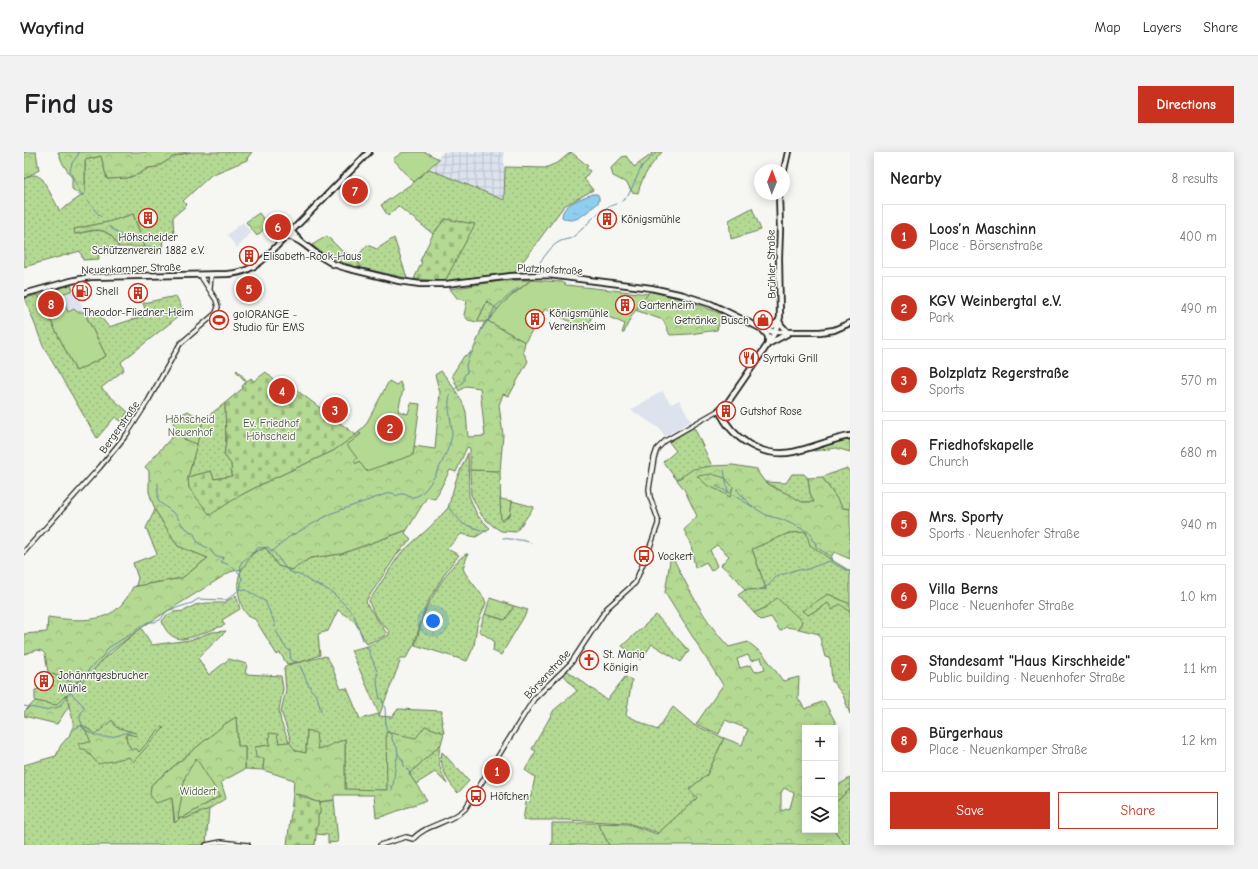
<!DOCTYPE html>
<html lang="en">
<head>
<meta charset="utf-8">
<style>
  body { margin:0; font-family:"Comic Neue",sans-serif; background:#f2f2f2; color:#202124 }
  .controls { position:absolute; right:12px; bottom:12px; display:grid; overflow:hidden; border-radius:0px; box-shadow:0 2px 10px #0003 }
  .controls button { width:36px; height:36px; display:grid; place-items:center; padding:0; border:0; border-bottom:1px solid #e0e0e0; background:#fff; color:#202124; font:20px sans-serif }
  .compass { position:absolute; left:730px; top:12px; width:36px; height:36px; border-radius:50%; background:#fff; box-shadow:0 2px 10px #0003; rotate:1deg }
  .you { position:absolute; left:409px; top:469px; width:14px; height:14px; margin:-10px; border:3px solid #fff; border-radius:50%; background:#1a73e8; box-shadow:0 0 0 6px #1a73e833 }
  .badge { display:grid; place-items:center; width:26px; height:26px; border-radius:50%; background:#c8321e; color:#fff; font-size:13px; font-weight:700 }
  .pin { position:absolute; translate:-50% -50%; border:2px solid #fff; box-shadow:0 1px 4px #0006 }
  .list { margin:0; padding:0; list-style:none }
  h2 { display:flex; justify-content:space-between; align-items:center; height:52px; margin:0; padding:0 16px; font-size:17px }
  h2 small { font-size:13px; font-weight:400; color:#757577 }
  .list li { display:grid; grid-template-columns:26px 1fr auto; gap:12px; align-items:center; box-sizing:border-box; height:64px; margin:0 8px 8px; padding:0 8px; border:1px solid #e0e0e0; border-radius:0px }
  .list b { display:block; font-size:15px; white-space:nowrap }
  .list p { margin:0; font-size:13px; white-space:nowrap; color:#757577 }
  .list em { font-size:13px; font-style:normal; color:#757577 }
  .actions { display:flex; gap:8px; padding:12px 16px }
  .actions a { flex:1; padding:9px 0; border:1px solid #c8321e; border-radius:0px; text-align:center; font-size:14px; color:#c8321e }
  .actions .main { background:#c8321e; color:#fff }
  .icon { flex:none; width:22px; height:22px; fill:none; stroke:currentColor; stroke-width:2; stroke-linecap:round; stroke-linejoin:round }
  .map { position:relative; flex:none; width:826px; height:693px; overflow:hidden; border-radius:0px }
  header { display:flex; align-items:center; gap:24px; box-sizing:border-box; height:56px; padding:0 20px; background:#fff; border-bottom:1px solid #e0e0e0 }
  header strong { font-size:19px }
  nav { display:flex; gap:22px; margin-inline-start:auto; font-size:14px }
  .intro { display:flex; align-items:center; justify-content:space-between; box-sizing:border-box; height:96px; padding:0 24px }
  h1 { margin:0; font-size:28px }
  .button { padding:10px 18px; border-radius:0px; background:#c8321e; color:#fff; font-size:14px; font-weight:700 }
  main { display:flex; gap:24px; padding:0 24px }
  aside { flex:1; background:#fff; border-radius:0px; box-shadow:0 2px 10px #0003 }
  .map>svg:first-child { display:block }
</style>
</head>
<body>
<header>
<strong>Wayfind</strong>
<nav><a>Map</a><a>Layers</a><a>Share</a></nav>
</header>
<div class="intro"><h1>Find us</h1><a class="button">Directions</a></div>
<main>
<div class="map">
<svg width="826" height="693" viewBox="0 0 826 693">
  <defs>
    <pattern id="industrial-grid" width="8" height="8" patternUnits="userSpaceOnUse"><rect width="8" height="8" fill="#dce2ee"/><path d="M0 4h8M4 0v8" fill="none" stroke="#bcc1cc"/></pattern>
    <pattern id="grass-dots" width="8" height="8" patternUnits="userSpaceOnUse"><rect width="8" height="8" fill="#b4d993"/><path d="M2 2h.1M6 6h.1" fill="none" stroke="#9aba7e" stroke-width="1.8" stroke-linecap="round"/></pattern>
    <pattern id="forest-crowns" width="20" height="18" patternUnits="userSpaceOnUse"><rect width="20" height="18" fill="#b4d993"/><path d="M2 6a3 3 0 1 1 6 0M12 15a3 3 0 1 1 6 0" fill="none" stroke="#9aba7e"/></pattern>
    <pattern id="wetland-marsh" width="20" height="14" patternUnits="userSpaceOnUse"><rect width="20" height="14" fill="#b4d993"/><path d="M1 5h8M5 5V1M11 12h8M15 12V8" fill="none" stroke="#9aba7e"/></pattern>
    <pattern id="cemetery-stones" width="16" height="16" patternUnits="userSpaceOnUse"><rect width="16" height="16" fill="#b4d993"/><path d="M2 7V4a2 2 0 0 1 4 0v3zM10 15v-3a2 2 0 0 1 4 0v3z" fill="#9aba7e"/></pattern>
    <pattern id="park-tufts" width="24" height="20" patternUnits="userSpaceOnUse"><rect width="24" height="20" fill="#b4d993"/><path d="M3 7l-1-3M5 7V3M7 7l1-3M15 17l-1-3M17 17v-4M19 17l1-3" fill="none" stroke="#9aba7e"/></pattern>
    <pattern id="water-ripples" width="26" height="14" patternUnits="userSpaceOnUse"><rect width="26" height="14" fill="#8eceef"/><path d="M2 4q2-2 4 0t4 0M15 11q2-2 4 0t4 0" fill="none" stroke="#7ab0cc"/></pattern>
  </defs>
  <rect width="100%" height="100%" fill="#f6f6f2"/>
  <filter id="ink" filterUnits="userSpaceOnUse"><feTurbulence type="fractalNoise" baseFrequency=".025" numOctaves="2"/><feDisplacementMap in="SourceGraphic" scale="8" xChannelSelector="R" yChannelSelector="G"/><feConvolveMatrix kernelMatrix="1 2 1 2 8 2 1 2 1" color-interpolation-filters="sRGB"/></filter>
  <g filter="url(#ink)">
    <g fill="#dce2ee">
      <polygon points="219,70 227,81 213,96 203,83"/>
      <polygon points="49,138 53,147 55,146 60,160 51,159 44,160 38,142"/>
      <polygon points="638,239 647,252 655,248 667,269 641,284 635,276 607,258"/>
    </g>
    <polygon fill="url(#industrial-grid)" points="419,0 480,0 480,48 405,17"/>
    <g fill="url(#grass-dots)" stroke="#687a58">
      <path d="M166 0H228L224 5 223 8 187 23 159 49 163 53 149 65 150 85 140 81 138 96 121 95 109 62 84 70 50 77 52 82C73 78 83 73 95 95H74L75 107 59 108 56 99 0 115V27C8 22 12 21 19 28L36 59 61 41V8L77 4 83 27 103 26 115 22 124 16 133 15 151 4Z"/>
      <polygon points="547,0 564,14 562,16 566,19 560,27 569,38 540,54 491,120 421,129 450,72 421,67 409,82 374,54 364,64 357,53 390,30 405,17 480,48 481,15 521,16 535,10"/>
      <polygon points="728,56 737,78 707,87 705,68"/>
      <polygon points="370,86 383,126 337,116 332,106 343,93 353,97"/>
      <polygon points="14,143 52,219 82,204 60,160 69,156 85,175 123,163 119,151 152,144 160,160 97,210 100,218 77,236 104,260 97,269 91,265 73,286 19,194 1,146"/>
      <path d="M463 149 474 158C466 166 465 171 453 170Z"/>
      <polygon points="201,251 202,289 200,303 207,312 209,324 190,327 187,319 164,325 179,268"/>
      <polygon points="670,275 688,314 669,318 653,328 639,310 652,299 645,290"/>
      <path d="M444 301 445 344 453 363 466 376 452 385 437 382 423 397 435 403 423 418 407 444 401 456 390 493 382 506H376L373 509 376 510 355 564 368 565 374 557 418 559 417 565 420 581 401 574 363 638H321V587L302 595 293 597 283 578 282 601 272 599 245 585 246 593 232 595 240 606 239 618 221 617V594L214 595 212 565 201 572 127 633 148 646 150 671 155 666H154L161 625 160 667 185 657 182 692 178 693H0V613L32 604 37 593 45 584 50 572 42 543 32 553 11 549V538L23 535 24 520 50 531 67 521 74 512 117 476 128 493 166 488 188 480 202 479 174 506 185 523 205 507 223 512 221 522 257 524 259 537 255 558 257 570 265 590 267 589 257 559 262 538 260 515 263 513 302 504 306 510 317 537 323 536 336 567 355 562 327 498 344 494 365 483V479C357 471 348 461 345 449L376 402 406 375 424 356 432 328Z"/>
      <polygon points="823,316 826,321 826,357 819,356 798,325"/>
      <polygon points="446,318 476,319 477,368 486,363 488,349 510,355 492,380 477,379 469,374 458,364 447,343"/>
      <polygon points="768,322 780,322 784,326 786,341 790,350 778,350 741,330 762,331"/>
      <polygon points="131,358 154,394 184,406 158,426 112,434 114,426 109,411 133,402 122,376"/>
      <path d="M383 378 381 381 387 387 374 401 342 449 343 453 362 480V483L343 492 331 470 314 458 304 479 294 482 296 503 277 510 263 512 256 501 253 503 231 467C216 464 212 437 215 424 216 419 226 404 230 401 233 398 238 397 242 396L254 414 268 418 286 406 317 402Z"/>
      <polygon points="782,380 803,405 826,419 826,452 804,442 784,463 804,451 816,451 826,460 826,562 819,543 808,529 806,506 801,505 795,482 775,477 778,469 741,456 730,461 714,443 721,438 742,437 728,397 765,381"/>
      <path d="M442 402H444L439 416 441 421 460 446 462 451 453 473 450 494 443 509 391 493C395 481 398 468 402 457 409 442 428 410 442 402Z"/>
      <path d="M212 443 216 457 198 468 201 473C192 476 166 487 158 487 148 487 140 478 138 469L143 463 150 460 160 459 171 453 183 451H200Z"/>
      <polygon points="490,454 504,458 477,503 469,499 470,489 455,479 461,462 480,468"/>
      <polygon points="632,463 665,499 657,510 628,492 617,508 598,494"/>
      <polygon points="544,519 583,548 601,525 608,528 602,563 633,578 649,555 670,573 700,586 683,623 665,637 673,646 635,681 604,671 542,668 499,668 503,645 507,645 511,625 501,618 512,599 508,597 530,558 553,539 540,523"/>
      <path d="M417 592C412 606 416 619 423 632L411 620 392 632 385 622Z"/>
      <path d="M418 600 445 629 434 641C424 630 415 616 418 600Z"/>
      <polygon points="826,637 826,693 821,693 810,678 811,678 811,651"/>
      <polygon points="310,648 314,690 304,691 304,683 292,682 294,662 296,662 295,654 296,654 296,650"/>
      <polygon points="528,671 574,671 585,693 526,693 528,692"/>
    </g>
    <g fill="url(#forest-crowns)" stroke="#687a58" fill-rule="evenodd">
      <polygon points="0,0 12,0 15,18 0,27"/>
      <polygon points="34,0 166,0 151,4 133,15 124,16 115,22 103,26 83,27 77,4 61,8 61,41 57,44 48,37 48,26 39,12"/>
      <path d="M627 0H638C627 13 618 24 614 41L608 40 603 31 589 24 587 16 598 5 602 4 610 15 628 2Z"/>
      <path d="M109 62 121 95H95C83 73 73 77 51 82L50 77 84 70Z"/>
      <path d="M303 84 318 99 332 106 337 116C319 112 302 105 288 93Z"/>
      <polygon points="498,128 507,128 489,142 474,158 463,149 453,170 444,168 440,163 443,149 433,146 426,137 477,129"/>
      <polygon points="626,139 664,149 698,162 693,178 666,182 646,183 639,168 611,158"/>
      <path d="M464 169 501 190 499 200 504 209 485 244 479 242 475 253 479 283 476 319 446 318V296L443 295 432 320 426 318 411 347 403 345 383 378 317 402 286 406 268 418 254 414 242 396 230 400 218 417 206 420 123 472 85 500 67 521 50 531 24 520 21 502 18 499 13 498 0 502V482L23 480 24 465C45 468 75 472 93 457 100 451 105 443 109 435L158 426 184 406 154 394 131 358 125 340V319L121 315 147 286 156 281 160 287 173 292 164 325 165 336 217 343 244 329 309 299 335 280 337 282 324 293 334 307 330 309 332 311 335 309 389 303 390 294 411 297 416 240 411 223 417 219C425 228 439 248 442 260 443 268 443 277 444 285L461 284 456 236 442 234 435 239 428 223 440 204 448 201 460 171Z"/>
      <polygon points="826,286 826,300 812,296 790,299 789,297"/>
      <polygon points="709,313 733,317 735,322 741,330 753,337 766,343 778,350 790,350 786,341 784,326 798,325 819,356 826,357 826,407 810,400 806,407 786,393 782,380 765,381 728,397 742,437 721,438 714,428 697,413 705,404 693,393 686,398 693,414 687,419 682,410 671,416 667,392 660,378 673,364 660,337 653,328 669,317 688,314"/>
      <polygon points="476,347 488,349 486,363 477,369"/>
      <path d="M647 402C664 435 679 468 705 495L724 490 740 503 759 529 775 525 774 546 781 557 800 549 814 575 811 576H781V620L777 636 781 639V678H810L821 693H585L574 671 604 672 633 682 673 646 665 637 683 623 700 586 718 593 724 577 701 568 695 582 672 572 699 533 641 441ZM724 503 727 509 737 506 741 517 731 520 727 513 716 516 713 507ZM760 636 770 641 766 656 757 659V641Z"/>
      <polygon points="804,442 826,452 826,460 816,452 808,458 804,451 784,463 778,459"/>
      <polygon points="466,446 490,454 481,468 461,462"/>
      <polygon points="753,446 778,469 775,477 762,475 756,479 747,465 737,468 730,461 741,456"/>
      <polygon points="42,543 45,554 33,572 0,564 0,560 11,549 32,553"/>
      <polygon points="212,565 214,594 221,594 221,617 197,630 202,646 185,657 160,667 158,666 196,644 154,666 156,666 151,671 148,646 132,651 126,643 127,633 201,572"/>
      <polygon points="88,568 92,575 112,581 113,583 113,584 103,582 102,583 103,590 107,597 113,597 115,600 137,575 140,576 109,610 105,605 74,612 61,597 57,597 54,591 67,590 62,579 57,574 58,573 72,582"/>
      <polygon points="401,574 420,581 417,592 385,622 403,648 360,664 352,666 350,643 310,643 310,648 292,650 278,643 269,642 270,628 239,618 240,606 232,606 231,595 246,593 245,581 253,582 255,591 265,590 272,599 282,601 283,578 292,581 294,597 302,595 321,587 321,637 363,638 362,580 392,586"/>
      <polygon points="826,626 826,637 811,651 811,635"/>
    </g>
    <polygon fill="url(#wetland-marsh)" stroke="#687a58" points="688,322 701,326 709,335 706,345 694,338 684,334 673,324"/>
    <g fill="url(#cemetery-stones)" stroke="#687a58">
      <polygon points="421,67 451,72 421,129 390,127 398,110 396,109 409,82"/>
      <polygon points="213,218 223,229 227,226 230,229 242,220 251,229 254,229 255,232 265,233 265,235 271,237 332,283 309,299 244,329 217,343 186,363 165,336 164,325 187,319 190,327 208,324 207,312 200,303 202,289 201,251 219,236 218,234 222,230 212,219"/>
      <path d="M269 642C279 643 287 650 296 650V662L294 663V673L293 674 291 693H263Z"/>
    </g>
    <polygon fill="url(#park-tufts)" stroke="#687a58" points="235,61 244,73 233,84 222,70"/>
    <g fill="#b4d993" stroke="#687a58">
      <polygon points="379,0 401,0 415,7 390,30 369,7"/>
      <path d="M507 128 538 130 542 133 624 142C614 154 605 166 600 181H598L601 172 578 162 568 164 562 178 561 179 545 169 521 157 501 190 464 169 479 151Z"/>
      <polygon points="47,133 49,138 38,142 44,160 50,157 53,160 60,160 82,204 52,219 14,143"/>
      <polygon points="365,229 372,233 376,230 379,238 374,259 384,262 387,251 396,252 389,303 342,319 335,309 332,312 330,309 333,306 323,293 337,282 335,280 342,272"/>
      <polygon points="164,259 179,268 173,292 160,287 147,268"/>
      <polygon points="172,606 196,644 158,666 154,666 161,625"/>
    </g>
    <path fill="url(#water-ripples)" stroke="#60879b" d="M568 42H573L575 45V49L573 52C562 60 551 74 538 65 538 52 557 47 568 42Z"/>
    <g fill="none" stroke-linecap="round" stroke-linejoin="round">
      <g stroke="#60879b" stroke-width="1">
        <polyline points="55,0 54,3 48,11 46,19 57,42 59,43"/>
        <polyline points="63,49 77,65"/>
        <polyline points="598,49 604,44 618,14 633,0"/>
        <polyline points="85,74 92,80 110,91"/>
        <path d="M516 110C522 103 527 94 535 90 540 87 546 88 550 84 566 72 571 58 592 52"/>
        <polyline points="456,180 468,162 470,156 494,136"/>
        <polyline points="700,318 704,340 744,364 757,367 787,381 788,388 791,390 792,395 808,405 807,410 826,420"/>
        <polyline points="134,331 134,349 152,363 159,374 170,382 174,391 186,397 192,405 199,405 198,410 205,413"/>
        <polyline points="692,334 704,340"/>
        <path d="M713 337C717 345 726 350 727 354"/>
        <polyline points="719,342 720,347"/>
        <polyline points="425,356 439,372 463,380"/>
        <path d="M479 386C488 388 500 387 507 391"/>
        <polyline points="249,399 264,419 278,424 287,430 301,436 310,442 321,453 330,463 339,488"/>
        <polyline points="207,414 216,422"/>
        <path d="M216 437C230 439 230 445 241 449L251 472V475"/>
        <polyline points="732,440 745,433 752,425 774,417 781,418 805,409 807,410"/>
        <polyline points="252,479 261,495 266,499 267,507 269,509 274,510"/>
        <polyline points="342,496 343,495 344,497 353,519"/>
        <polyline points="276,514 287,538 293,544 297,559"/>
        <polyline points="353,521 353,531 356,547 358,547 361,556 362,576 367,583 369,590 373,595 374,602 379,608 380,614 384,618 387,623"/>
        <path d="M46 540 60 554V557L58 559 56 563C56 566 56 569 58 572 63 584 80 587 91 584 97 583 100 580 106 581"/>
        <path d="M0 554 21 558 35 555 46 540 48 532 59 529 63 524 65 517 78 505 84 496 105 483 119 473 124 470H130L136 468 143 459 168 451 174 447 202 448C207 445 211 441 216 437L218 427 216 422 217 411 234 396 244 395 247 399H249L265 385 308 361 365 341H369L372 344C374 343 376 342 378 342 384 342 386 348 395 343 407 337 427 295 428 282 428 271 424 259 425 248 426 239 434 235 440 229V224L443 220 442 213 447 199"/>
        <polyline points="50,577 58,573"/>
        <path d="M368 638C371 626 370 614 374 602"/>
      </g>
      <g stroke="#1c1c1c" stroke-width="6">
        <g id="minor">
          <polyline points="186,136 187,123"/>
          <polyline points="0,400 76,315 103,282 124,249 156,192 192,161 194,155 192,148 176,123"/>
          <polyline points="182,693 197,690 224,693"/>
          <path d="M356 693 382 685 389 687C402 672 427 671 441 657L510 547 547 511 583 456 611 431 627 392 634 372V367L626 345 625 337 630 306 633 297 641 289 695 258"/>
        </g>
      </g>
      <g stroke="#1c1c1c" stroke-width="8">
        <g id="major">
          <polyline points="760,18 764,0"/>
          <path d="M755 42 756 77 755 106 756 165 751 180 744 192 704 250 695 258C708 287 737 306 769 300 789 296 807 287 826 284"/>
          <polyline points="267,79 277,90"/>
          <polyline points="263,83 277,90 294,103 309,112 322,116 375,129 396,132 422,132 488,124 525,123 627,136 659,143 687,152 738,177 751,180 796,180 810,178 826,171"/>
          <path d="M0 142 47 129 66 125 203 122C219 121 230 116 242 105L345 0"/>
          <polyline points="755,169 757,173 764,181"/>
          <polyline points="740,176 748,174 755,169"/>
          <polyline points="738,177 744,184 744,191"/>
          <polyline points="746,191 763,182"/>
        </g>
      </g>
      <use href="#minor" stroke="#f6f6f2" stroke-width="3.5"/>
      <use href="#major" stroke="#f6f6f2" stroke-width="4.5"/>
    </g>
  </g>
  <defs>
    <g id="building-ring" transform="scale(1)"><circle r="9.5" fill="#f6f6f2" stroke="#c8321e" stroke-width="1.5"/><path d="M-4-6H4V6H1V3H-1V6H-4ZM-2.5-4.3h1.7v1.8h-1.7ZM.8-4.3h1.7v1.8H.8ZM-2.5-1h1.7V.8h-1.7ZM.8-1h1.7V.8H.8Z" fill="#c8321e"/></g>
    <g id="fuel-ring" transform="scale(1)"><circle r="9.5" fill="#f6f6f2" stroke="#c8321e" stroke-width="1.5"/><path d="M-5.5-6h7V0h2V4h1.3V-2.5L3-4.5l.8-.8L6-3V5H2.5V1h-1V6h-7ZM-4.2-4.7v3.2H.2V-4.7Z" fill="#c8321e"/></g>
    <g id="stadium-ring" transform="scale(1)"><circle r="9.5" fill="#f6f6f2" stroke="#c8321e" stroke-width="1.5"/><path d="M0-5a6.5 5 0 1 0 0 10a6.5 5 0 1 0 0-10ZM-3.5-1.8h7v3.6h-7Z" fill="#c8321e"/></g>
    <g id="shop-ring" transform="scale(1)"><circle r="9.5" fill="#f6f6f2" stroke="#c8321e" stroke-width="1.5"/><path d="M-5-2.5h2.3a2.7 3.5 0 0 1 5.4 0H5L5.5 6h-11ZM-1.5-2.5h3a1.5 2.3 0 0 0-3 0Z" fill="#c8321e"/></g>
    <g id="restaurant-ring" transform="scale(1)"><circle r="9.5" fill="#f6f6f2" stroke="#c8321e" stroke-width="1.5"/><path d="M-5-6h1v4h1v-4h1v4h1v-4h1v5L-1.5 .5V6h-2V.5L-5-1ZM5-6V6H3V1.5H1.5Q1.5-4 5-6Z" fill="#c8321e"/></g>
    <g id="bus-ring" transform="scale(1)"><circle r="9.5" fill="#f6f6f2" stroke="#c8321e" stroke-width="1.5"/><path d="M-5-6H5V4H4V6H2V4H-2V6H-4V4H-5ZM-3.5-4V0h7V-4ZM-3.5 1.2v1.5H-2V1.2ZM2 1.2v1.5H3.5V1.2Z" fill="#c8321e"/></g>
    <g id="church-ring" transform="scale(1)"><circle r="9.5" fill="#f6f6f2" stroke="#c8321e" stroke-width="1.5"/><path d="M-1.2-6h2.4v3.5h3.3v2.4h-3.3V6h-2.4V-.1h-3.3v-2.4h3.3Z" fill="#c8321e"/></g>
  </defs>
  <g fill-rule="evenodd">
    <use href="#building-ring" x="124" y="66"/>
    <use href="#building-ring" x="583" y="67"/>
    <use href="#building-ring" x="225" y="104"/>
    <use href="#fuel-ring" x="58" y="139"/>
    <use href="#building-ring" x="114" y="141"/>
    <use href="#building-ring" x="601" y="153"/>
    <use href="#building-ring" x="511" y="167"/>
    <use href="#stadium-ring" x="195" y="168"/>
    <use href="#shop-ring" x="739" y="168"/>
    <use href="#restaurant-ring" x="725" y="206"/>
    <use href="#building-ring" x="702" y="259"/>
    <use href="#bus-ring" x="620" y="404"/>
    <use href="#church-ring" x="565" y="508"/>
    <use href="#building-ring" x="20" y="529"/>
    <use href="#bus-ring" x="452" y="644"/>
  </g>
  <g text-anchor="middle" stroke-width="3" stroke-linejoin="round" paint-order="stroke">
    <g font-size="11" fill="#1c1c1c" stroke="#f6f6f2" text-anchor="start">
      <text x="597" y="71">Königsmühle</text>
      <text x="124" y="89" text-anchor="middle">Höhscheider<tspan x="124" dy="13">Schützenverein 1882 e.V.</tspan></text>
      <text x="239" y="108">Elisabeth-Rook-Haus</text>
      <text x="72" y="143">Shell</text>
      <text x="615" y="157">Gartenheim</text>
      <text x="114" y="164" text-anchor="middle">Theodor-Fliedner-Heim</text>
      <text x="525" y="165">Königsmühle<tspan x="525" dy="13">Vereinsheim</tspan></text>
      <text x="209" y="166">go!ORANGE -<tspan x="209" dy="13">Studio für EMS</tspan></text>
      <text x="725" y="172" text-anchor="end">Getränke Busch</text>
      <text x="739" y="210">Syrtaki Grill</text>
      <text x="716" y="263">Gutshof Rose</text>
      <text x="634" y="408">Vockert</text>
      <text x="579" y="506">St. Maria<tspan x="579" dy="13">Königin</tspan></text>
      <text x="34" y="527">Johänntgesbrucher<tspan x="34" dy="13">Mühle</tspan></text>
      <text x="466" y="648">Höfchen</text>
    </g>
    <g font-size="11" fill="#1c1c1c" stroke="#f6f6f2">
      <text transform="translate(747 112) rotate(-91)" y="4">Brühler Straße</text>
      <text transform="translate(107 116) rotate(-2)" y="4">Neuenkamper Straße</text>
      <text transform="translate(526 117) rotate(3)" y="4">Platzhofstraße</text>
      <text transform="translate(95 275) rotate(-55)" y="4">Bergerstraße</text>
      <text transform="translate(523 522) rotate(-47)" y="4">Börsenstraße</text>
    </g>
    <g font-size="11" fill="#4a5540" stroke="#f6f6f2">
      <text x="166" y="271">Höhscheid<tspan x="166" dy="13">Neuenhof</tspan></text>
      <text x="247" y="275">Ev. Friedhof<tspan x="247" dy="13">Höhscheid</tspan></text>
      <text x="174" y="643">Widdert</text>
    </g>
  </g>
</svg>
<div class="controls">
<button>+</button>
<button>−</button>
<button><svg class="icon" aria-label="layers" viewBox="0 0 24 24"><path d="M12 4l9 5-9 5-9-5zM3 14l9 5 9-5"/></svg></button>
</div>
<svg class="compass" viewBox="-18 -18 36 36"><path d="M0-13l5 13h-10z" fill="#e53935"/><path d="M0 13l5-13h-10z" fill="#757577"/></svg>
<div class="you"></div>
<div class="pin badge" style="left:473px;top:619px">1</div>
<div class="pin badge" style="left:366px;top:276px">2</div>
<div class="pin badge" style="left:311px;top:258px">3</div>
<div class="pin badge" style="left:258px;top:239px">4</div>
<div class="pin badge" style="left:225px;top:137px">5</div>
<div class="pin badge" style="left:254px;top:75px">6</div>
<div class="pin badge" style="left:331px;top:39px">7</div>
<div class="pin badge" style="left:27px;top:152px">8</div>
</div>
<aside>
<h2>Nearby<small>8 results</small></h2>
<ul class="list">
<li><span class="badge">1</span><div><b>Loos’n Maschinn</b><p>Place · Börsenstraße</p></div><em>400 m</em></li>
<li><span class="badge">2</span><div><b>KGV Weinbergtal e.V.</b><p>Park</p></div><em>490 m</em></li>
<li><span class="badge">3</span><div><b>Bolzplatz Regerstraße</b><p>Sports</p></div><em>570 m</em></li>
<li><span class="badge">4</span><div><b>Friedhofskapelle</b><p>Church</p></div><em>680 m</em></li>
<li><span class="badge">5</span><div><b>Mrs. Sporty</b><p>Sports · Neuenhofer Straße</p></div><em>940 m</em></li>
<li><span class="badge">6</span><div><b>Villa Berns</b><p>Place · Neuenhofer Straße</p></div><em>1.0 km</em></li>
<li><span class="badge">7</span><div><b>Standesamt &quot;Haus Kirschheide&quot;</b><p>Public building · Neuenhofer Straße</p></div><em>1.1 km</em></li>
<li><span class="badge">8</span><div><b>Bürgerhaus</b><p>Place · Neuenkamper Straße</p></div><em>1.2 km</em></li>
</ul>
<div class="actions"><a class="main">Save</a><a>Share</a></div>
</aside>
</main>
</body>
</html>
